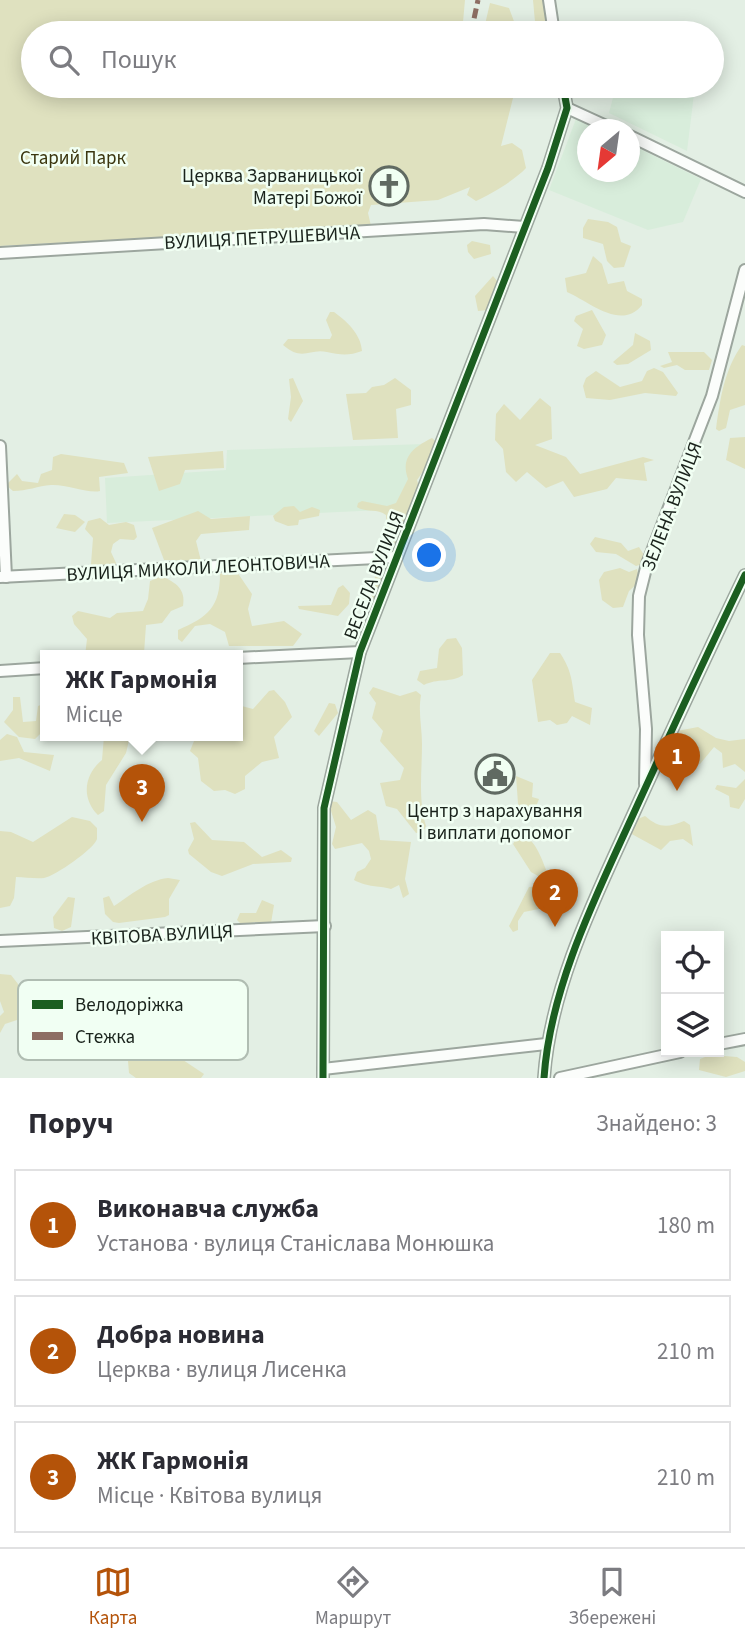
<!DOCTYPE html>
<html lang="uk">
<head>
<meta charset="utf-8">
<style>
  body { margin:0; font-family:"Source Sans 3",sans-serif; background:#f2f2f3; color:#2b2b33 }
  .controls { position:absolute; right:21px; bottom:21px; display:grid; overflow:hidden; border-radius:0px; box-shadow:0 4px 18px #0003 }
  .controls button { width:63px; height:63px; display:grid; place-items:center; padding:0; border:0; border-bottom:2px solid #e1e1e2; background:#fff; color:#2b2b33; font:35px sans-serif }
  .compass { position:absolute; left:577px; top:119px; width:63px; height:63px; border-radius:50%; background:#fff; box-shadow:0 4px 18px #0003; rotate:209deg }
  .you { position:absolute; left:430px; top:556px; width:24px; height:24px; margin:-18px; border:5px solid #fff; border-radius:50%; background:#1a73e8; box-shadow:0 0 0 10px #1a73e833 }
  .badge { display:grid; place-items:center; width:46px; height:46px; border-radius:50%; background:#b45309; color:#fff; font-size:23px; font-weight:700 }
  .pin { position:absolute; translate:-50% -58px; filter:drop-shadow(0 2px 4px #0008) }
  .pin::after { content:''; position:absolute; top:37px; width:24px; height:21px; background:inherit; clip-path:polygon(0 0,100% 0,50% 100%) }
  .popup { position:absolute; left:40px; top:650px; width:203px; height:91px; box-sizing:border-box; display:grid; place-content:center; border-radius:0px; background:#fff; filter:drop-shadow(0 2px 5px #0005); font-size:23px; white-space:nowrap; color:#7c7c81 }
  .popup b { font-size:26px; color:#2b2b33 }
  .popup::after { content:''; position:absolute; left:50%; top:100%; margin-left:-14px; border:14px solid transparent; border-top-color:#fff }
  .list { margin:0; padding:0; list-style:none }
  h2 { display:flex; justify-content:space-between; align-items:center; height:91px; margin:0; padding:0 28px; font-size:30px }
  h2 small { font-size:23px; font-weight:400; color:#7c7c81 }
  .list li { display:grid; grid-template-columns:46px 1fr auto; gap:21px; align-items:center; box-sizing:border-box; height:112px; margin:0 14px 14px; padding:0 14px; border:2px solid #e1e1e2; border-radius:0px }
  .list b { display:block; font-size:26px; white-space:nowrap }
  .list p { margin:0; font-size:23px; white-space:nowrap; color:#7c7c81 }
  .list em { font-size:23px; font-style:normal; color:#7c7c81 }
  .icon { flex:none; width:38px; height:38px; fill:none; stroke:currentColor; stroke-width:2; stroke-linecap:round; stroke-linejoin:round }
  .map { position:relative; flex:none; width:745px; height:1078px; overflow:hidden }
  .search { position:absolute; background:#fff; box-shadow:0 4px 18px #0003; left:21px; right:21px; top:21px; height:77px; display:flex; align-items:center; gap:18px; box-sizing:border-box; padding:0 24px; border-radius:38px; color:#7c7c81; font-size:26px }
  .sheet { height:469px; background:#fff }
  nav { display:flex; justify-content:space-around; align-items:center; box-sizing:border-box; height:98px; border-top:2px solid #e1e1e2; background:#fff; font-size:19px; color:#7c7c81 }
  nav a { display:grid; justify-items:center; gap:4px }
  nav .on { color:#b45309 }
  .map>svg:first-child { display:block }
</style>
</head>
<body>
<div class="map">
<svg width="745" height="1078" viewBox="0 0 745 1078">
  <rect width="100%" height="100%" fill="#e3efe4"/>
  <g fill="#d8eddb">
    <polygon points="616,86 695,86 687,151 609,113"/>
    <polygon points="576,119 598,129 588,130 588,172 630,172 630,144 701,179 683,222 648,230 549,190"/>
    <polygon points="426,444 403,509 107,523 105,478 226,470 227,450"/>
  </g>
  <g fill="#dfe1bf">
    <path d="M0 0H465L462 33H33V86H516L501 146 512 143 522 150 526 168C515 180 491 194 476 201L467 195 470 187 438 200 371 205 368 213 371 226 0 246Z"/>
    <polygon points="533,0 552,0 560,24 558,33 536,33"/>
    <polygon points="490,3 509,8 515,24 513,33 483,33"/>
    <polygon points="588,219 608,222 617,227 621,242 631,246 624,267 614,268 607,261 603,244 583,238 583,228"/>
    <polygon points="472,241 490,245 491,254 474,259 468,252 467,245"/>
    <path d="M593 256 602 264 608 284 624 281 627 291 642 299V305C621 331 590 302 567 292L565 278 586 273Z"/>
    <polygon points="493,276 498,282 488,310 478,311 475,296"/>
    <polygon points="592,310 606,335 602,345 584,349 577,346 583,329 574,321 576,316"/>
    <path d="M330 312H334C348 322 361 335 362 351 349 356 340 355 327 352 309 348 303 362 283 345L288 339H330L332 335 326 320Z"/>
    <polygon points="635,333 650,341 651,350 628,364 617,365 613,362 633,345"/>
    <path d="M742 345 745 346V405L730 410 726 428 719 431 716 429C720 400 724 370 742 345Z"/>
    <polygon points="668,352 704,352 712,360 709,370 685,370 677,365 664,368 660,366 672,362"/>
    <polygon points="654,368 663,372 678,393 676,396 645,393 610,400 586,398 583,386 586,378 596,371 620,387 642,381 647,371"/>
    <polygon points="293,378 303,401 291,422 288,419 291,397 289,379"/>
    <polygon points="395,378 411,390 411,405 396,409 398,438 353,440 346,394 366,393 372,387 384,385"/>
    <polygon points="540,398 551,407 552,439 535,445 566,457 580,474 643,457 654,460 644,463 647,481 616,478 607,489 574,497 563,481 546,488 527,472 516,482 506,472 503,449 495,440 496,414 504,404 520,420"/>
    <polygon points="745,437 745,469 726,460 730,438"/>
    <path d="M432 438 441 446 417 480 419 488 396 551 391 552C392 538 386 529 386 515 377 508 366 513 357 507L358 503 362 501 387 506 396 503 408 479C400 457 414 447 432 438Z"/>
    <polygon points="223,451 224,468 185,470 180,484 159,491 148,457"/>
    <path d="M61 454 124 463 128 473 99 477 100 491C89 494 66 484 51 485 38 486 27 491 13 491L6 485 17 474 22 481 38 483 41 474 52 470 53 457Z"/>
    <polygon points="294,506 300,512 312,507 320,510 319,516 299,520 298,525 288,526 275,521 273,516 284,507"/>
    <polygon points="198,511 211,519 250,516 249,530 201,534 196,541 201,561 164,560 152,528"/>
    <polygon points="64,514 75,515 85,522 75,532 56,528"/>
    <polygon points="100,518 109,525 126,522 134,525 137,537 134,540 120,539 113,544 111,552 116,563 115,572 93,572 91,564 93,538 85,529 88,521"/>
    <polygon points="595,537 621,543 628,551 639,547 644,555 643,564 636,566 616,554 596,552 590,544"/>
    <path d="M230 568 235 569 252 594 248 609 252 626 284 621 302 634 293 646H229L225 632 210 624 195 626 182 642 178 639V630C208 617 220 607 220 574Z"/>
    <polygon points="620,568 629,572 637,569 640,581 629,591 623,607 613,608 602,600 599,580 604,572"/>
    <polygon points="377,571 385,578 376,605 361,610 357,605 371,589"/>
    <path d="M162 576C176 583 186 589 183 606L171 611 162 623 146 625 144 653 85 656 87 639 74 624 72 616 78 611 110 618 117 613 143 611 148 599 150 581Z"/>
    <polygon points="343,585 350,593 349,604 338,616 299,609 298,606 331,605 338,588"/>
    <path d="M456 638 462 648 463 675C452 683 437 678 424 685L417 680 420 671 437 668 439 649 447 639Z"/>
    <path d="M550 653H560C572 671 572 682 575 702L592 708 590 725 572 716 567 723 557 725 550 720 538 722 532 680Z"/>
    <path d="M373 687 400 696 416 691 421 695C418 713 422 727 422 744 422 772 418 799 426 826L423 832 416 833 397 809 386 806 380 783 400 780 404 768 380 741 383 731 372 718 376 703 369 693Z"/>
    <polygon points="274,690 285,702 292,717 274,737 279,758 262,762 245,776 245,789 235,794 225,790 214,791 201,781 198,758 190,751 196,736 238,736 238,705 253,709 269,691"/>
    <polygon points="13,697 20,697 23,722 36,721 38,706 46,703 46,728 35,739 19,737 4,722 13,710"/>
    <polygon points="329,703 335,704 338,713 319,736 314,731"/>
    <polygon points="698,727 716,738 729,741 745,739 745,772 735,764 723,768 722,753 714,747 700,764 678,759 671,746 677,731"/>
    <polygon points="7,734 17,737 24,752 54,755 50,771 19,758 0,761 0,740"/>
    <path d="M104 736H130L126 753 106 785 104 811 98 815C81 798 84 775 102 760Z"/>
    <polygon points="516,776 533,783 532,797 539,799 531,819 519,817"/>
    <polygon points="745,779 745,799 739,809 730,807 729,796 715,789 717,785 736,788"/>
    <path d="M328 801 337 802 351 820 368 810 376 815 380 840 411 842 405 879 409 894 403 898 399 885 391 889C376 885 370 888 354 880L357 872 365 868 371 859 369 851 362 843 335 849 332 844 336 827Z"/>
    <path d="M645 816C659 828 667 828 684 821L690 825 693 846 683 839 670 841 661 850 628 832 633 821Z"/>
    <path d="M72 817 90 821 97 828C97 829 97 838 97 839 94 849 55 876 44 878 35 879 25 877 16 877L14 898 10 906 0 908V831L11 832 33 842Z"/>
    <polygon points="195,822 212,840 244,842 262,857 281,850 292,858 291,862 253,864 222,876 211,872 189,854 188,850 194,839 190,823"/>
    <path d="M519 833C535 838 541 857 547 872L538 876 531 872 513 844Z"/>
    <path d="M168 878 180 880 169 899V915L165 917 119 923 113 922 105 914 103 898 109 896 114 906C131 895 148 880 168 878Z"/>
    <polygon points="546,886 551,891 539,909 524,912 518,921 518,930 513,932 509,926 529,887"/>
    <polygon points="68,897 75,898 71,927 62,931 54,928 53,917"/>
    <polygon points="262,900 274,905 271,923 267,926 256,922 242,925 237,920 240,913 256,913"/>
    <polygon points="0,974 11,975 18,984 22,1014 20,1019 5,1024 0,1033 0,1016 4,1012 0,1001"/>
    <polygon points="103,1020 138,1045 150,1043 158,1051 171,1052 204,1074 201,1078 136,1078 129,1073 128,1061 108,1054 93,1061 80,1052 89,1046 84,1035 94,1023"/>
    <polygon points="710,1055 737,1057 745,1062 745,1071 726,1077 699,1070 700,1059"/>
  </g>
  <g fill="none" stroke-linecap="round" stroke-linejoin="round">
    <g stroke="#9ca69e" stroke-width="14">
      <g id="minor">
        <polyline points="549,0 554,33"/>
        <polyline points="567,108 615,130"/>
        <polyline points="630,136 745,192"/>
        <polyline points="0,253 484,224 524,227"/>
        <polyline points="0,446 6,577"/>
        <polyline points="0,577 396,557"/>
        <polyline points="238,658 360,652"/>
        <polyline points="0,671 46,668"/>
        <polyline points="645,784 646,729 638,635 639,596 647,564 712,396 745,270"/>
        <polyline points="0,941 325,926"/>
        <polyline points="719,1044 745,1039"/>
        <polyline points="323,1069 546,1044"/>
        <polyline points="323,1078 324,808 360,652 548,168 567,108 563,86"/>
        <path d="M544 1078C550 988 595 898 632 817 669 736 706 656 745 575"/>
        <polyline points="560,1078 680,1052"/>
      </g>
    </g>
    <use href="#minor" stroke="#fbfdfb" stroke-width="10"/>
    <g stroke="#8d6e63" stroke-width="5" stroke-dasharray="10 5" stroke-linecap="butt">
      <polyline points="58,28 96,33"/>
      <polyline points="471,33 478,0"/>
      <polyline points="461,86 512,94"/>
    </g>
    <g stroke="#f1fff3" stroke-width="11">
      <g id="cycleway">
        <polyline points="323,1078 324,808 360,652 548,168 567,108 563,86"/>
        <path d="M544 1078C550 988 595 898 632 817 669 736 706 656 745 575"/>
      </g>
    </g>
    <use href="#cycleway" stroke="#1b5e20" stroke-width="7"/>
  </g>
  <defs>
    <g id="church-ring" transform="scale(2.0125)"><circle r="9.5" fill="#f1fff3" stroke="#606a62" stroke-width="1.5"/><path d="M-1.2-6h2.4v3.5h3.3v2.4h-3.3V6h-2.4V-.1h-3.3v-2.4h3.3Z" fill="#606a62"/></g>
    <g id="civic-ring" transform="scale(2.0125)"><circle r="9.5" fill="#f1fff3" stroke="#606a62" stroke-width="1.5"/><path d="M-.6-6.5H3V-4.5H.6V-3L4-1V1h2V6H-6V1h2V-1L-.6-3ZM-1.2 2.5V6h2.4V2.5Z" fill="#606a62"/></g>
  </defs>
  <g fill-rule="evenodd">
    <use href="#church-ring" x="389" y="186"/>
    <use href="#civic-ring" x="495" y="774"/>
  </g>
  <g text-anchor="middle" stroke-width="5" stroke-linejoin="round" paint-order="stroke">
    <g font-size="19" fill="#3b360f" stroke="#f1fff3">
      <text x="73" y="164">Старий Парк</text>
    </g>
    <g font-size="19" fill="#1a231c" stroke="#f1fff3" text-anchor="end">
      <text x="362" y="182">Церква Зарваницької<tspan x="362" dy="22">Матері Божої</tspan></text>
      <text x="495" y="817" text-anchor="middle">Центр з нарахування<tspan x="495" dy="22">і виплати допомог</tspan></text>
    </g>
    <g font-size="19" fill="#1a231c" stroke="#f1fff3">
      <text transform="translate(262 237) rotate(-3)" y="7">ВУЛИЦЯ ПЕТРУШЕВИЧА</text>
      <text transform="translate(671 506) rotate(-69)" y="7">ЗЕЛЕНА ВУЛИЦЯ</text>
      <text transform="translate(198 567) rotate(-3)" y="7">ВУЛИЦЯ МИКОЛИ ЛЕОНТОВИЧА</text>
      <text transform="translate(373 575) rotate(-69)" y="7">ВЕСЕЛА ВУЛИЦЯ</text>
      <text transform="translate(162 934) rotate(-3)" y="7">КВІТОВА ВУЛИЦЯ</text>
    </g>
  </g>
  <rect x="18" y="980" width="230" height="80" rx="10" fill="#f1fff3" stroke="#b0bdb2" stroke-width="2"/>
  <rect x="32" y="1000" width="31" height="9" fill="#1b5e20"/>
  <rect x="32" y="1032" width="31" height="8" fill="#8d6e63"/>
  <g font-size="19" fill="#1a231c">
    <text x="75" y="1011">Велодоріжка</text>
    <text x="75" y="1043">Стежка</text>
  </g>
</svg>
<div class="controls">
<button><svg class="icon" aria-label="locate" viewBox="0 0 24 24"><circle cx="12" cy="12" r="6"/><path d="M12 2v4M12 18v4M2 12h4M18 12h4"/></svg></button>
<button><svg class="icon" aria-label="layers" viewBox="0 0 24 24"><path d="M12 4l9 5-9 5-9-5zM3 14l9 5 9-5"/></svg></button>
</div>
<svg class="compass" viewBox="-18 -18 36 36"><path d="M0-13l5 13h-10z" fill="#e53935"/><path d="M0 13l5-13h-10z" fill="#7c7c81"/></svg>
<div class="you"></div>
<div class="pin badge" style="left:677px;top:791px">1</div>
<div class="pin badge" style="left:555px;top:927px">2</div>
<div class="pin badge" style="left:142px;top:822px">3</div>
<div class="popup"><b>ЖК Гармонія</b>Місце</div>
<div class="search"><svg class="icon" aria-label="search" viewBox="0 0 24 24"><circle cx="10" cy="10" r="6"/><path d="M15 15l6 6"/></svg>Пошук</div>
</div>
<section class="sheet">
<h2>Поруч<small>Знайдено: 3</small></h2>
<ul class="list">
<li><span class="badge">1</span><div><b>Виконавча служба</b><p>Установа · вулиця Станіслава Монюшка</p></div><em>180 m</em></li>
<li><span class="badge">2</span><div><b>Добра новина</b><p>Церква · вулиця Лисенка</p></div><em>210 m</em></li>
<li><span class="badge">3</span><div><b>ЖК Гармонія</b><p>Місце · Квітова вулиця</p></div><em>210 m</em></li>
</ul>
</section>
<nav>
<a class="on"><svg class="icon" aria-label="map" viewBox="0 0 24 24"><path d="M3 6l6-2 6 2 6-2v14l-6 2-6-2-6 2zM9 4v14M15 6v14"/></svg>Карта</a>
<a><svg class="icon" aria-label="directions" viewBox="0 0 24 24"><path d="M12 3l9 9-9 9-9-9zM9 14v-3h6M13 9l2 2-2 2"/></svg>Маршрут</a>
<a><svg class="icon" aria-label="saved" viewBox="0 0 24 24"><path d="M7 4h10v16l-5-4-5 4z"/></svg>Збережені</a>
</nav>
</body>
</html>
